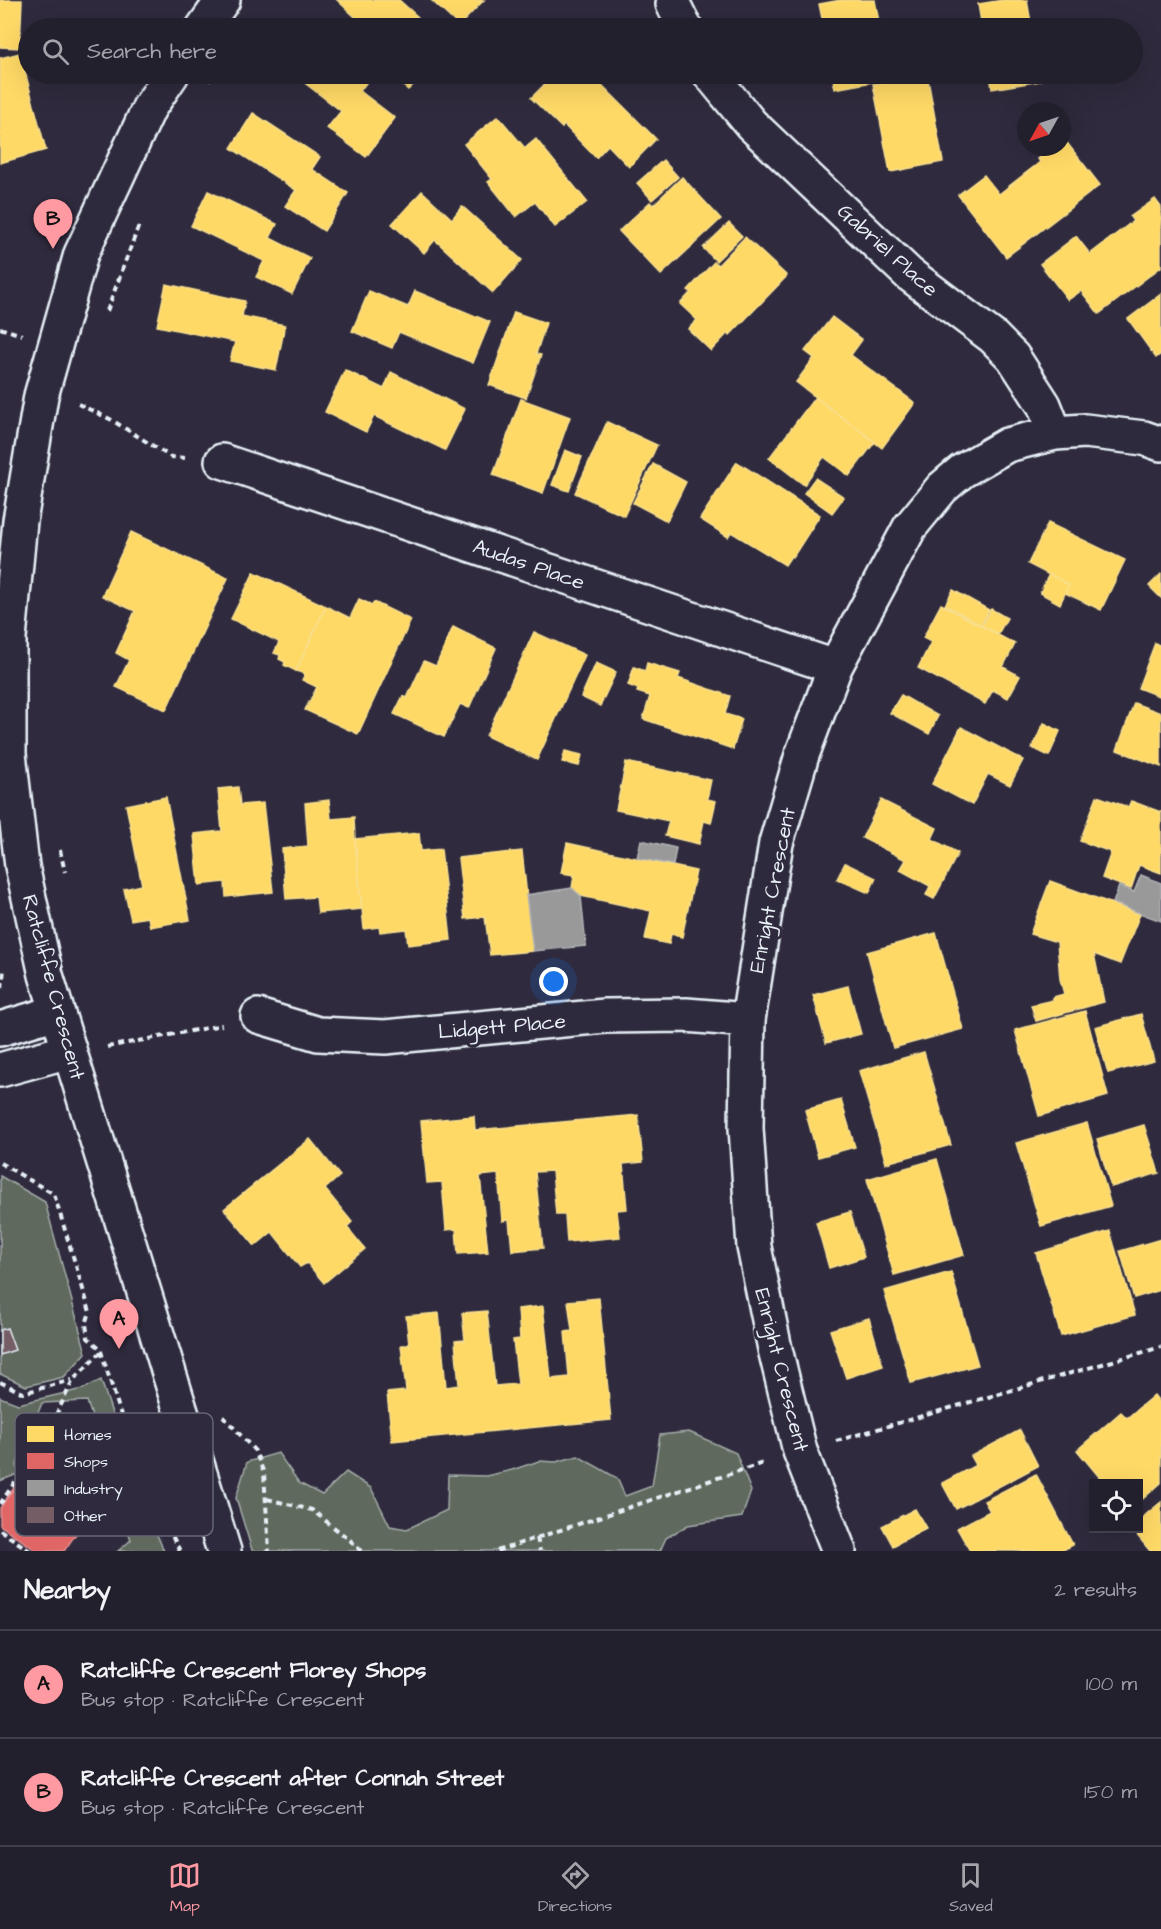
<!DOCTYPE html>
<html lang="en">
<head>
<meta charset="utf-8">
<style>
  body { margin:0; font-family:"Architects Daughter",sans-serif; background:#2f2d3a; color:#f1f3f6 }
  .controls { position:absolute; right:18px; bottom:18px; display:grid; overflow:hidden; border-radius:0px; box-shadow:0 6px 24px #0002 }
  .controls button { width:54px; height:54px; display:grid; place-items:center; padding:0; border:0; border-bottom:2px solid #403e4a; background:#23202e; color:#f1f3f6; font:30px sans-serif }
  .compass { position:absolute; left:1017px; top:102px; width:54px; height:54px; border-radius:50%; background:#23202e; box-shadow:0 6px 24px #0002; rotate:230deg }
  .you { position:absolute; left:554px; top:982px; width:21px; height:21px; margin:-15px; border:4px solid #fff; border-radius:50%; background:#1a73e8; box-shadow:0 0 0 9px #1a73e833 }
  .badge { display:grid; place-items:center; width:39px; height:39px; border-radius:50%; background:#ff9aa2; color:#111; font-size:20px; font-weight:700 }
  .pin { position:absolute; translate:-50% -50px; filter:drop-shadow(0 2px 3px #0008) }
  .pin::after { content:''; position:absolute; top:32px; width:21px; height:18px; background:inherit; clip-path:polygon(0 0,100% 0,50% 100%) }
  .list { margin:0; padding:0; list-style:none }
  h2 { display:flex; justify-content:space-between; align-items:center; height:78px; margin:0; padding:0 24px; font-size:26px }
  h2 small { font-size:20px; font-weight:400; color:#a3a3aa }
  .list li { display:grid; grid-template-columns:39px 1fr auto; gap:18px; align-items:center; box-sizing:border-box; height:108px; padding:0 24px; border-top:2px solid #403e4a }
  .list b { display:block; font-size:22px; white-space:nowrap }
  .list p { margin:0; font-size:20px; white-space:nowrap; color:#a3a3aa }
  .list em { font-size:20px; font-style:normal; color:#a3a3aa }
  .icon { flex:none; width:33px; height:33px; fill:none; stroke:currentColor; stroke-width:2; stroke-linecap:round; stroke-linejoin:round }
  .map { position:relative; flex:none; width:1161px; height:1551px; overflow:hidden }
  .search { position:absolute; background:#23202e; box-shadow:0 6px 24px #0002; left:18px; right:18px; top:18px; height:66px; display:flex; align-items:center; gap:15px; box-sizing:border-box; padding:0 21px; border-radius:33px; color:#a3a3aa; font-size:22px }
  .sheet { height:294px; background:#23202e }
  nav { display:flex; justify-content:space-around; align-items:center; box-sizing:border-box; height:84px; border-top:2px solid #403e4a; background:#23202e; font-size:16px; color:#a3a3aa }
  nav a { display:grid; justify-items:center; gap:3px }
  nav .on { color:#ff9aa2 }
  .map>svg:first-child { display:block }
</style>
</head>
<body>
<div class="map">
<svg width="1161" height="1551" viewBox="0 0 1161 1551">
  <rect width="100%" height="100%" fill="#2f2a3d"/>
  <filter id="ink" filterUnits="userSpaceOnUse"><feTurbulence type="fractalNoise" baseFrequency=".0167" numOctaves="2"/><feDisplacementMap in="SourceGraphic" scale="12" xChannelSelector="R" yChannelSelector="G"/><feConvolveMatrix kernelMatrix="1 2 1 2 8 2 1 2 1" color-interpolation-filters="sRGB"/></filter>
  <g filter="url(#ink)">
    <g fill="#60695d" stroke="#a4adaa" stroke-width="1.5">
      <polygon points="0,1176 45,1202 86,1353 64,1377 26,1386 0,1374"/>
      <polygon points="101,1380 138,1491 164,1551 118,1551 131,1540 87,1401 42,1403 17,1464 18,1474 0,1481 0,1397 18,1404 83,1389"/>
      <polygon points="689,1432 736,1453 751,1491 742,1517 688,1525 666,1538 660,1551 255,1551 252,1550 236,1498 247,1462 278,1453 299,1483 322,1495 346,1472 371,1488 390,1526 407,1529 447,1510 448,1475 486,1476 512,1470 539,1461 556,1462 578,1456 617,1478 625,1496 652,1486 660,1435"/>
    </g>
    <g fill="#ffd966" stroke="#f8e092" stroke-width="1.5">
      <polygon points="0,0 22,0 20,48 0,47"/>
      <polygon points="337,0 399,0 418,17 407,28 367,28"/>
      <polygon points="431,0 484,0 459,26"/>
      <polygon points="841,0 875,0 880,28 824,28 819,4"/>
      <polygon points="1003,0 1027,0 1032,28 982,28 978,4"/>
      <polygon points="20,53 46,150 0,163 0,58"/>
      <polygon points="293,74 361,74 369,79 360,91 395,118 366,157 327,128 341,111"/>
      <polygon points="390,74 424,74 408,90"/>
      <polygon points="555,74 569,74 573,77 576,74 591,74 656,139 629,167 608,145 596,158 564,125 562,128 531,98"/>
      <polygon points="832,74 889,74 890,79 835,89"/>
      <polygon points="927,74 943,162 890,172 873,84"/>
      <polygon points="990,74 1040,74 1041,81 992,89"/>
      <polygon points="253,113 320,157 312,169 348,193 324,231 285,206 296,190 231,148"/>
      <polygon points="498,116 525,148 536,139 587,202 555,227 535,202 516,217 488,182 492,179 464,144"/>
      <polygon points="1064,139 1100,185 1006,257 958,195 984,175 999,194 1040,162 1038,159 1054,147 1062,147 1062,141"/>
      <polygon points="663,160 678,177 652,200 637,183"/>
      <polygon points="682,177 721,219 661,275 619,231 650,202 653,205"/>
      <polygon points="208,191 277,224 270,238 310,258 292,294 256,277 264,261 191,226"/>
      <polygon points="422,191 452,219 462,206 522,260 493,293 435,240 424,253 392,224"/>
      <polygon points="1155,199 1161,207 1161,267 1099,314 1081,291 1068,300 1040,264 1076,236 1090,254 1133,221 1130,217"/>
      <polygon points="729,223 742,236 716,261 703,248"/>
      <polygon points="745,237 787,276 730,335 728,333 711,351 688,329 697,320 680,304 691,292 688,290 714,262 718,265"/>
      <polygon points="166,284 245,301 242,316 285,325 276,370 230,361 235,342 157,326"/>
      <polygon points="369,291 408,307 415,291 490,322 473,363 399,332 392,348 352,331"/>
      <polygon points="1161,294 1161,354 1156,358 1128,319"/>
      <polygon points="514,312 546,323 536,354 541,355 526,398 489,385"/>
      <polygon points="832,317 862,340 851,355 915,403 882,448 796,382 814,358 805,351"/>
      <polygon points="345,370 384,389 391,372 465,409 445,450 374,416 366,432 325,412"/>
      <polygon points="815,397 875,442 849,476 824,457 804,485 769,458"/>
      <polygon points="521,399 570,417 543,493 493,475"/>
      <polygon points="607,422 657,445 624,516 575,493"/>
      <polygon points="565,450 582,457 569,491 552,485"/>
      <polygon points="737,462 820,515 793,557 791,556 785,565 731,532 728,537 700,519"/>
      <polygon points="653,464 686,482 667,521 633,503"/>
      <polygon points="815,478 844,497 832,513 804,493"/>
      <polygon points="1048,523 1125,560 1101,610 1065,593 1069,585 1028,564"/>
      <polygon points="131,532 228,578 166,710 116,687 129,660 116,653 135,611 102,596"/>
      <polygon points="254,572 326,606 296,671 284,665 285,662 279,659 280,655 274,653 279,642 231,619"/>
      <polygon points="1049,574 1069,585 1060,604 1040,593"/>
      <polygon points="1161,574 1161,598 1149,586"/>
      <polygon points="953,590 989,610 981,625 945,605"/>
      <polygon points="359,599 372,605 374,602 411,620 358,734 305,710 317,687 302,680 305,674 296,671 326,606 350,618"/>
      <polygon points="941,604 1015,644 1003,667 1020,676 1008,698 993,690 985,704 918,668 931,642 923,638"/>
      <polygon points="991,609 1007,618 998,634 982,626"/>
      <polygon points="453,627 496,648 469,708 460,704 444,737 394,714 403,696 407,698 424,661 436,666"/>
      <polygon points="534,632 585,655 537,760 486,736"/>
      <polygon points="1155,643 1161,646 1161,697 1138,688"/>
      <polygon points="596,663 616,672 600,706 581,697"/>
      <polygon points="647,663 680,673 678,678 730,696 725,714 742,719 733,749 643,719 650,696 637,692 638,689 628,685 634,667 645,671"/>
      <polygon points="901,695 938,716 929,734 890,713"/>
      <polygon points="1134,703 1161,713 1161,767 1117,750"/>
      <polygon points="1044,723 1060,731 1049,756 1032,748"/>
      <polygon points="961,727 1023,760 1010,785 988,774 972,805 932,784"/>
      <polygon points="565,751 582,755 579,766 562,762"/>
      <polygon points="626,762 711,780 707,799 716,801 711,823 704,821 699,844 665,836 669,821 616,810"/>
      <polygon points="238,787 240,805 263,803 273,892 226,897 225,882 199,885 194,834 222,831 218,789"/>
      <polygon points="1097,796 1128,807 1131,801 1161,812 1161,873 1139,865 1131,889 1102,878 1111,852 1080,841"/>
      <polygon points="166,797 190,920 150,927 148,917 131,920 124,889 142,885 126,805"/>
      <polygon points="329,800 331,819 354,817 355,839 362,909 318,913 316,897 286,899 282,849 308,846 305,803"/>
      <polygon points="881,800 937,828 932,839 958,853 934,899 926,895 930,886 900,870 906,860 862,838"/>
      <polygon points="419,833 421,851 441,849 451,940 408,945 406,929 380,932 379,927 364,929 355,839"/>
      <polygon points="567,843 696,871 682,937 671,934 669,944 645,939 651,911 581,896 572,888 574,875 561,873"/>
      <polygon points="522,851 533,951 490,955 485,917 465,919 458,858"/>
      <polygon points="845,863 876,878 869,893 837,879"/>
      <polygon points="1050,881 1140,914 1120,964 1094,954 1104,1002 1036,1021 1031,1005 1053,1000 1053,997 1064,994 1060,979 1057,942 1030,934"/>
      <polygon points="936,933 963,1029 893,1048 867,952"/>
      <polygon points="848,986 861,1034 826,1043 813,995"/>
      <polygon points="1085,1011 1108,1096 1039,1116 1015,1030"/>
      <polygon points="1141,1014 1154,1061 1108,1073 1095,1027"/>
      <polygon points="924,1052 951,1145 886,1163 859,1071"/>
      <polygon points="841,1100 855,1147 818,1157 805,1110"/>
      <polygon points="638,1115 643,1162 623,1164 627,1209 617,1210 620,1237 567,1242 565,1215 556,1215 552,1171 535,1172 543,1248 512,1251 509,1220 502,1221 498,1174 480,1176 488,1252 458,1254 456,1229 446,1230 442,1182 427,1183 421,1121 474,1116 475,1130"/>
      <polygon points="1087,1123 1111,1206 1041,1226 1016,1143"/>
      <polygon points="1144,1125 1159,1173 1111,1187 1097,1139"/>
      <polygon points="310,1139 340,1176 325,1189 352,1222 347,1227 365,1249 324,1283 307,1263 300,1267 272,1232 255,1246 224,1209"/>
      <polygon points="937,1159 964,1255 894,1275 867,1179"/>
      <polygon points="850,1212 864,1257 829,1268 816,1222"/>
      <polygon points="1110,1231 1135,1315 1061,1336 1036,1253"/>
      <polygon points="1161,1239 1161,1290 1134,1298 1120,1251"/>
      <polygon points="951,1272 978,1365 911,1383 884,1291"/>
      <polygon points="599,1298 611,1420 392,1441 387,1393 406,1391 401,1345 409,1345 406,1316 439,1313 446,1387 459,1385 455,1341 465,1340 462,1313 487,1311 495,1386 518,1384 513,1340 520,1339 518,1309 543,1306 551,1379 569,1377 565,1332 572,1331 568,1301"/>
      <polygon points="869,1318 883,1366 846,1378 830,1330"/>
      <polygon points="1154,1395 1161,1404 1161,1483 1138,1503 1138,1484 1105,1484 1077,1450 1121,1412 1127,1418"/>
      <polygon points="1020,1430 1038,1466 956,1509 942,1483 976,1465 971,1456"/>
      <polygon points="1036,1474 1073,1545 1061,1551 970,1551 957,1528 990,1511 984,1501"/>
      <polygon points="1161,1502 1161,1551 1150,1551 1131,1528 1138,1528 1138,1521"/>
      <polygon points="915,1509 926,1528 893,1546 882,1526"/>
    </g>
    <polygon fill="#e06666" stroke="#e29092" stroke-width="1.5" points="45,1443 108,1488 64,1551 37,1551 0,1525 0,1508"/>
    <g fill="#999" stroke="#b1b3b6" stroke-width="1.5">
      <polygon points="641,840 676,848 673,865 637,858"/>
      <polygon points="1141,875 1161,883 1161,921 1113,903 1119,886 1134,892"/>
      <polygon points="572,888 581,896 586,946 533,951 526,895"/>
    </g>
    <polygon fill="#755d66" stroke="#e8f1f8" stroke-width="1.5" points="7,1328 15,1350 0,1355 0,1330"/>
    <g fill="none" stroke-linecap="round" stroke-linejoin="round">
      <g stroke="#e8f1f8" stroke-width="38">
        <g id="street">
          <polyline points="673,4 685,28"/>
          <polyline points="710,74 751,124 909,274 993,337 1013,357 1044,405 1055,433"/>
          <polyline points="222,461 835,667"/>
          <polyline points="258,1016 318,1034 385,1037 605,1016 686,1015 748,1020"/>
          <polyline points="839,1551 800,1451 775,1349 754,1247 746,1128 748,1020 776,843 802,755 835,667 910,527 942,488 962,471 1007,445 1055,433 1085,431 1144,438 1161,444"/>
        </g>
      </g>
      <g stroke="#e8f1f8" stroke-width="38">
        <g id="secondary">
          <polyline points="203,28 223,0"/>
          <polyline points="172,74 149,108 81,254 41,396 20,521 9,638 9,754 22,866 46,975 224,1551"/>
          <polyline points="0,1029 57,1012"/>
          <polyline points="0,1070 69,1051"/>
        </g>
      </g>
      <g stroke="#e8f1f8" stroke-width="4" stroke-dasharray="6 4.5" stroke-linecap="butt">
        <polyline points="162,28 166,21"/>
        <polyline points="209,81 214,74"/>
        <polyline points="107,311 139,225"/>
        <polyline points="0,328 22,335"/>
        <polyline points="78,404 110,419 171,457 185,458"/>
        <polyline points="60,850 65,872"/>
        <polyline points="2,988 4,969"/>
        <polyline points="107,1047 222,1025"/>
        <polyline points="0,1163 54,1194 90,1312 86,1324 88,1338 100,1348 131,1447 152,1496 180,1551"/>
        <polyline points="0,1382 23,1393 72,1380"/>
        <polyline points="223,1416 255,1451 264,1473 269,1551"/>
        <polyline points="836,1441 1161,1347"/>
        <polyline points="267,1499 312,1510 350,1540 361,1551"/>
        <polyline points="0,1504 46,1436 73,1380 101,1352"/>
        <polyline points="0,1530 30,1551"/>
        <polyline points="537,1538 540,1551"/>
        <polyline points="497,1551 766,1462"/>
      </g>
      <use href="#street" stroke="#2f2a3d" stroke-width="33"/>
      <use href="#secondary" stroke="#2f2a3d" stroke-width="33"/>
    </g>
  </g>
  <g text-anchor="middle" stroke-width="6" stroke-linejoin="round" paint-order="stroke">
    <g font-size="21" fill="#e8f1f8" stroke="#2f2a3d">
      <text transform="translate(888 250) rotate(42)" y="7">Gabriel Place</text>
      <text transform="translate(529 564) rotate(19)" y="7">Audas Place</text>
      <text transform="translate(772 890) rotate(-79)" y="7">Enright Crescent</text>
      <text transform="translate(54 987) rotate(75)" y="7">Ratcliffe Crescent</text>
      <text transform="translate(502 1026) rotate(-5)" y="7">Lidgett Place</text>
      <text transform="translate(782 1370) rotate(76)" y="7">Enright Crescent</text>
    </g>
  </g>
  <rect x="15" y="1413" width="198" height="123" rx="9" fill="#2f2a3d" stroke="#666675" stroke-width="1.5"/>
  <rect x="27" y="1426" width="27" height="16" fill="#ffd966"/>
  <rect x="27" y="1453" width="27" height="16" fill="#e06666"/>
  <rect x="27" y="1480" width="27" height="16" fill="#999"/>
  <rect x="27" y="1507" width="27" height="16" fill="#755d66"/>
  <g font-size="16" fill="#e8f1f8">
    <text x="64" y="1440">Homes</text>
    <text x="64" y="1467">Shops</text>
    <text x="64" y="1494">Industry</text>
    <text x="64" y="1521">Other</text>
  </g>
</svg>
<div class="controls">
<button><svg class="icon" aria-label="locate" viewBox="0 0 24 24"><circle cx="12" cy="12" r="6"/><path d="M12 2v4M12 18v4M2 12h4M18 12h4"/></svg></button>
</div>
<svg class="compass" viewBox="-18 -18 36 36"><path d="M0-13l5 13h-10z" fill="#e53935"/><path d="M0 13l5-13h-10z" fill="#a3a3aa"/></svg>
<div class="you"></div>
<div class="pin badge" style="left:119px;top:1349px">A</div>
<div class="pin badge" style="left:53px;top:249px">B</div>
<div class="search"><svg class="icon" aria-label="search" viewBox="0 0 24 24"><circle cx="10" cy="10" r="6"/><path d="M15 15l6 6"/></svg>Search here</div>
</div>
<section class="sheet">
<h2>Nearby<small>2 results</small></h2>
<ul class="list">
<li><span class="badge">A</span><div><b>Ratcliffe Crescent Florey Shops</b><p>Bus stop · Ratcliffe Crescent</p></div><em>100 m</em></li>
<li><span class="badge">B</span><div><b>Ratcliffe Crescent after Connah Street</b><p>Bus stop · Ratcliffe Crescent</p></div><em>150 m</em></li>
</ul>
</section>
<nav>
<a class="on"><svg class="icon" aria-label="map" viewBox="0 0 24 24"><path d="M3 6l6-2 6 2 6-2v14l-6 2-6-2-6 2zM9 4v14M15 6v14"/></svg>Map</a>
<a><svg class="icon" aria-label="directions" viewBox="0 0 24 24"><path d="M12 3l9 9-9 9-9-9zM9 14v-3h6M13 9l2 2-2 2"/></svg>Directions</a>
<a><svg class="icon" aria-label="saved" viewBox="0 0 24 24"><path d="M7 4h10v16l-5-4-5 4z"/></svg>Saved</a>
</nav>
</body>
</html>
